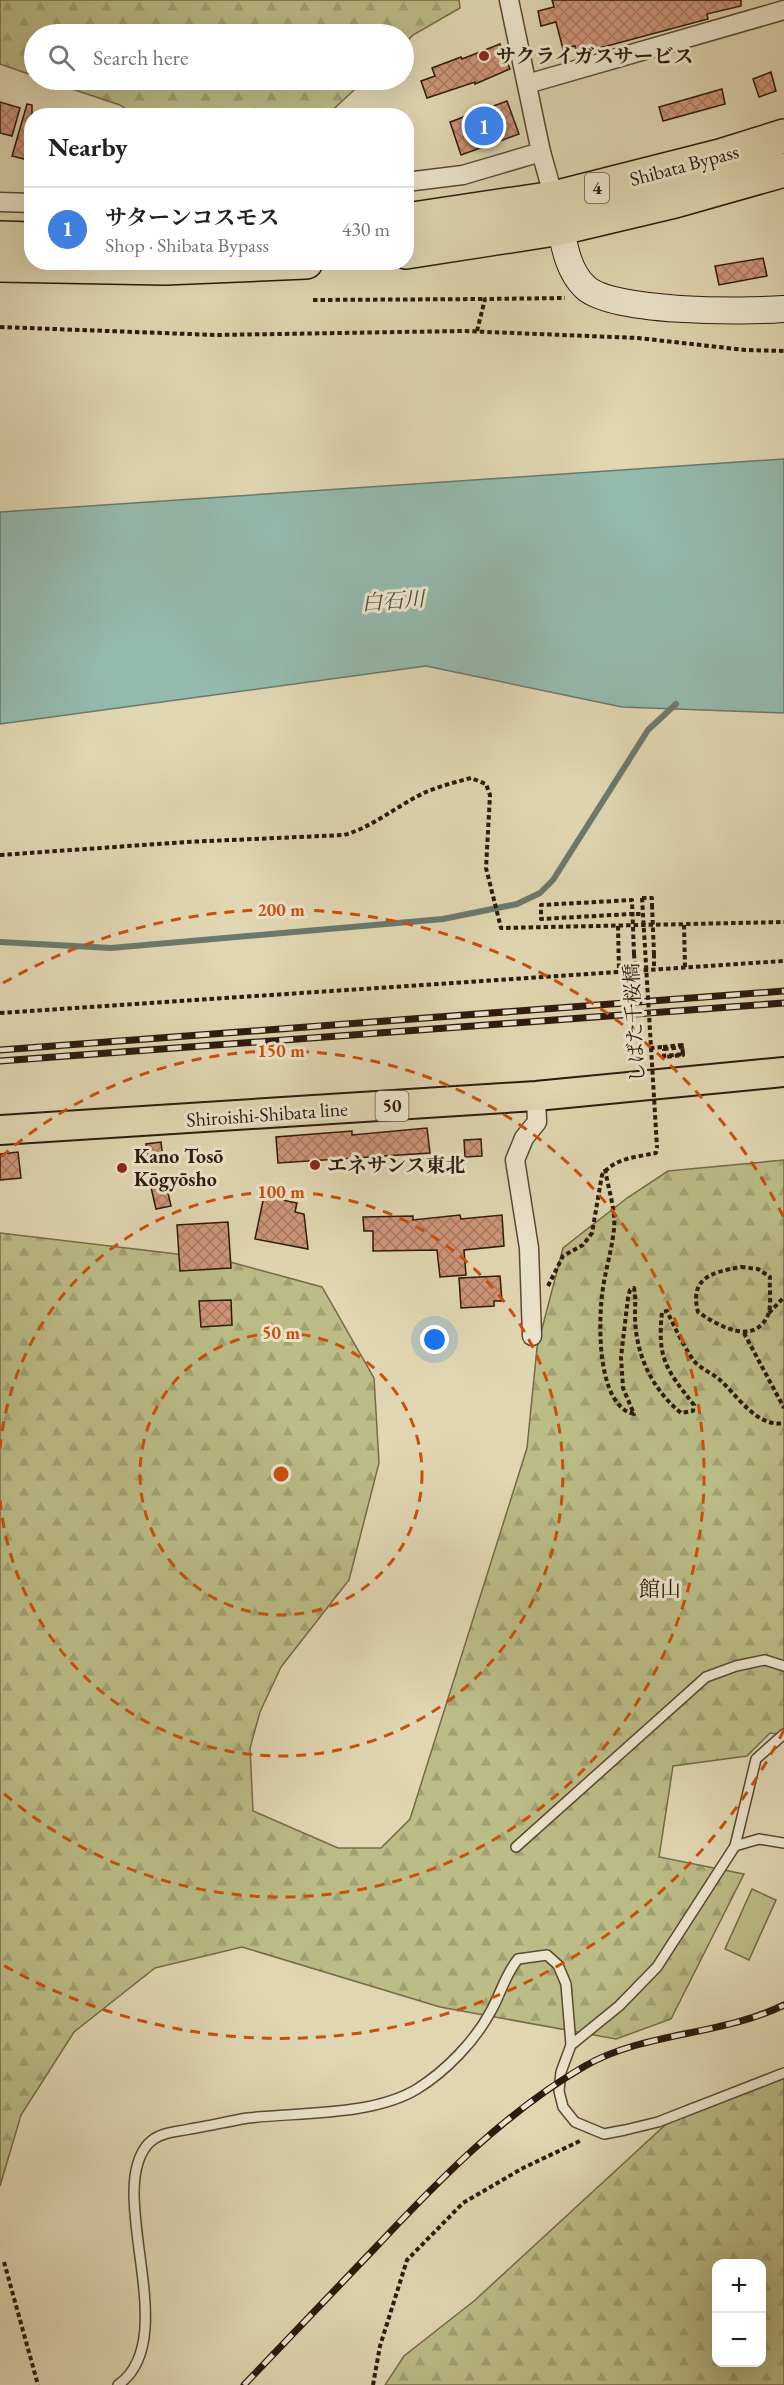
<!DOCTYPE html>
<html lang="en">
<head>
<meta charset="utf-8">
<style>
  body { margin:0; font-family:"EB Garamond","Noto Serif JP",serif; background:#f6f6f6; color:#202124 }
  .controls { position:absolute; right:18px; bottom:18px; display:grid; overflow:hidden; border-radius:12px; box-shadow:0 6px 24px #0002 }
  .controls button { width:54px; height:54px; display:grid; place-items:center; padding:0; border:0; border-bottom:2px solid #e0e0e0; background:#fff; color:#202124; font:30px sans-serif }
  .you { position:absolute; left:435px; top:1340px; width:21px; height:21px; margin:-15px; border:4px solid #fff; border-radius:50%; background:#1a73e8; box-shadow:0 0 0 9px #1a73e833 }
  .badge { display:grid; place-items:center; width:39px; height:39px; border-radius:50%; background:#2563eb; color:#fff; font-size:20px; font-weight:700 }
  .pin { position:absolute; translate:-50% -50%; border:3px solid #fff; box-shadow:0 2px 6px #0006 }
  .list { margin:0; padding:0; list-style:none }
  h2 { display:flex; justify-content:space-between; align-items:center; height:78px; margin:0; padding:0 24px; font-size:26px }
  h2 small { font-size:20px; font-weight:400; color:#757577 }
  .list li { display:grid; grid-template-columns:39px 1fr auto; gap:18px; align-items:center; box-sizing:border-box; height:84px; padding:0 24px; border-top:2px solid #e0e0e0 }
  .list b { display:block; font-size:22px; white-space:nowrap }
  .list p { margin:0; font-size:20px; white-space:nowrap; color:#757577 }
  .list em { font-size:20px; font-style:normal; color:#757577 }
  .icon { flex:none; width:33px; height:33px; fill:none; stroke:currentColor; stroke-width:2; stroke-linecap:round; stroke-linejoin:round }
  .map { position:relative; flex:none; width:784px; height:2385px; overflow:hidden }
  .search { position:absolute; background:#fff; box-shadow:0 6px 24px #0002; left:24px; top:24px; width:390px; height:66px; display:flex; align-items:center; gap:15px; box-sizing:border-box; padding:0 21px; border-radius:33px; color:#757577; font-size:22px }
  .panel { position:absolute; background:#fff; box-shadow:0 6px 24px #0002; left:24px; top:108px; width:390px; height:162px; border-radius:24px }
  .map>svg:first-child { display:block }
</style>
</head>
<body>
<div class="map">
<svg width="784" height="2385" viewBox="0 0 784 2385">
  <defs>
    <pattern id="forest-firs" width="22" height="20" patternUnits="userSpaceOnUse" patternTransform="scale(1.5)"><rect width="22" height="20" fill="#bbbc86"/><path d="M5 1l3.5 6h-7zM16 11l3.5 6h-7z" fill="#a1a172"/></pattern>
    <pattern id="building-cross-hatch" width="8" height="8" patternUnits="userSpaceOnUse" patternTransform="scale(1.5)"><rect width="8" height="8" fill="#ce9579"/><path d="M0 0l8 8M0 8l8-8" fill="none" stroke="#a87962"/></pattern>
  </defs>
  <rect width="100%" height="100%" fill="#e0d6b1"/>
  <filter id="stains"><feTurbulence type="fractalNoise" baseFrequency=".00333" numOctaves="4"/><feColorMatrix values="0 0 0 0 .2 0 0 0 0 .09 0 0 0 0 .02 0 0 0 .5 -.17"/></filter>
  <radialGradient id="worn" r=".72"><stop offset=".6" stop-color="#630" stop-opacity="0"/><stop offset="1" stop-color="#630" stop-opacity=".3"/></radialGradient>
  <polygon fill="#bbbc86" stroke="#746a4a" stroke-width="1.5" points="752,1889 776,1900 749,1960 725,1949"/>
  <g fill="url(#forest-firs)" stroke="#746a4a" stroke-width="1.5" fill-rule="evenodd">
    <polygon points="0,0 459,0 460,8 413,35 404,44 404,34 34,34 34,76 0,64"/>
    <polygon points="45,80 365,80 327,115 136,116 120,105"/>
    <polygon points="784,1160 784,1735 770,1733 747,1756 673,1766 659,1857 744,1874 671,2019 616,2039 440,2007 242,1947 155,1968 74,2032 21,2115 0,2186 0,1233 219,1259 322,1287 374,1378 379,1463 349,1580 281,1667 260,1712 250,1748 253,1811 338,1848 381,1848 410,1819 527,1448 537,1348 563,1248 627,1198 668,1171"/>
    <path d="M784 2073V2385H385L404 2356 474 2301 687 2105ZM716 2264H762V2362H716Z"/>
  </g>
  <polygon fill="#94b9ad" stroke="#6b796d" stroke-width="1.5" points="784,459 784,713 622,707 426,666 0,724 0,512"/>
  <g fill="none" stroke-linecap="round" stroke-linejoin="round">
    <polyline stroke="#6b796d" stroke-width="6" points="0,942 111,948 443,919 517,904 540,893 553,880 648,730 676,704"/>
  </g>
  <g fill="url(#building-cross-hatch)" stroke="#2d190d" stroke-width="1.5">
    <polygon points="552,0 741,0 741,6 707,14 708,19 577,54 575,46 563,49 556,22 541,26 538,11 554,7"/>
    <polygon points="500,44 510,69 475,84 475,82 427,98 421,81 435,76 432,68 461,57 462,59"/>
    <polygon points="771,72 776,91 759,97 753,79"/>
    <polygon points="722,89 725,104 663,121 659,107"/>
    <polygon points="507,101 519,134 461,155 450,122"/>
    <polygon points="0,102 20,108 12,136 0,133"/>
    <polygon points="27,104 32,105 32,161 12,156"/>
    <polygon points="763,258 767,276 719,285 715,266"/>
    <polygon points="427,1128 430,1153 278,1163 276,1137 352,1131 352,1135"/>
    <polygon points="481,1139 482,1156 465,1157 464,1140"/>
    <polygon points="161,1142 163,1159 149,1161 146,1144"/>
    <polygon points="18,1152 21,1178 0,1180 0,1154"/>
    <polygon points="165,1180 171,1206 156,1209 150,1183"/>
    <polygon points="264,1196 297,1203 295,1212 304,1214 308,1249 255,1239"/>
    <polygon points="460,1215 461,1219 502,1215 504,1246 464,1250 466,1275 440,1277 437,1250 373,1251 373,1231 364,1231 363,1217 413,1216 413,1220"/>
    <polygon points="228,1222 231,1268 180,1271 177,1225"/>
    <polygon points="500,1276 502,1301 494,1301 494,1306 461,1308 459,1278"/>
    <polygon points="231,1300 232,1325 201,1327 199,1301"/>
  </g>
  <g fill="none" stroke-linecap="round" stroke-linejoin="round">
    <g stroke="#5a4836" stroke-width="12">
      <g id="lane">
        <polyline points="735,1846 756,1759 784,1734"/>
        <polyline points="516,1847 706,1677 736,1666 765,1660 784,1666"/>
        <polyline points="571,2045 619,2006 657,1967 735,1846 759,1839 784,1843"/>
        <path d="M118 2385C184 2339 104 2194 148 2144 159 2132 176 2132 190 2129 210 2126 229 2121 248 2118 298 2112 373 2116 417 2089 446 2071 475 2041 491 2011 501 1993 505 1975 518 1959L547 1955 558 1965 566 1984 571 2045 561 2072 559 2091 563 2107 575 2122 604 2134 625 2130 658 2122 784 2073"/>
      </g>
    </g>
    <g stroke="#5a4836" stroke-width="21">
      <g id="street">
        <polyline points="509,0 541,152 554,198"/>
        <polyline points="527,84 784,10"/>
        <polyline points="406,182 463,175 541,152"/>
        <polyline points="0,202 32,203"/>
        <polyline points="532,1336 529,1248 515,1160 524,1138 537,1122 536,1096"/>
      </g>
    </g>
    <g stroke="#2d190d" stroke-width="28">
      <path id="secondary" d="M557 210C563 236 565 268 585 287 611 313 745 312 784 309"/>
    </g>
    <g stroke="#2d190d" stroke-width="32">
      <polyline id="primary" points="0,1130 536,1096 784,1072"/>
    </g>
    <g stroke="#2d190d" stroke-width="36">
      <g id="highway">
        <polyline points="406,220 554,198 720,156 784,136"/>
        <polyline points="0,238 32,239"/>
        <polyline points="406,252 561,228 675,201 784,170"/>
        <polyline points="0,265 165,268 306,262"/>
      </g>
    </g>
    <g stroke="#2d190d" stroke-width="4" stroke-dasharray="4.5 3" stroke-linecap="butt">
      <polyline points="313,300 485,299"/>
      <polyline points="0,327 216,335 463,331 638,338 745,350 784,351"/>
      <polyline points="477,331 485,299 565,298"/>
      <path d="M0 855 186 842 344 835C373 827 398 805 426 792 440 786 456 782 471 778L486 784 490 795 486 868 501 928 784 922"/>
      <polyline points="642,898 652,898 652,905"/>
      <polyline points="636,914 643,914"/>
      <polyline points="684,925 685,967"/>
      <polyline points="618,926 619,971"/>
      <polyline points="634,954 635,970"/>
      <polyline points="654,954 654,969"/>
      <polyline points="0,1013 784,961"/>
      <polyline points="650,1048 663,1047"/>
      <polyline points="664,1049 682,1047 683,1055 664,1057"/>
      <path d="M605 1169C608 1188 616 1211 614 1229 612 1249 606 1268 603 1288 598 1319 596 1406 634 1414L623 1388 621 1357 628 1298 630 1290 634 1288C636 1298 635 1306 635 1315 635 1354 652 1389 681 1413L693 1411 694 1405C666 1369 657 1359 662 1312L667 1311C675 1328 683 1345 694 1361 701 1369 712 1373 720 1380 738 1396 757 1428 784 1423"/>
      <path d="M741 1267 758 1269 770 1277C769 1287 772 1305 768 1315 754 1347 717 1325 698 1312 689 1278 712 1272 741 1267Z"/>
      <path d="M548 1286 563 1256 583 1245 592 1233 602 1175C614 1158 637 1157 656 1153L657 1147"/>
      <polyline points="769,1313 784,1297"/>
      <polyline points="744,1333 784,1408"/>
      <polyline points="4,2262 38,2385"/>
      <polyline points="373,2385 380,2346 407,2260 463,2203 523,2168 582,2140"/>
    </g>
    <use href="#lane" stroke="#ebe4cc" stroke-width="9"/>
    <use href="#street" stroke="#ebe4cc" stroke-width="18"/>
    <use href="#secondary" stroke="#ebe4cc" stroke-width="26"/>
    <use href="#primary" stroke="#e0d6b1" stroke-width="28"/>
    <use href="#highway" stroke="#e0d6b1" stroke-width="33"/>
    <g stroke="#2d190d" stroke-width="7">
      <g id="rail">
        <polyline points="0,1050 784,991"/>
        <polyline points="0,1061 784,1003"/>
        <path d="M244 2385C288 2339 332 2293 376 2247 439 2180 504 2113 585 2066 643 2032 721 2036 784 2005"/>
      </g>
    </g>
    <use href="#rail" stroke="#ebe4cc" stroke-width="4.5" stroke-dasharray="14" stroke-linecap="butt"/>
    <g stroke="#2d190d" stroke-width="4" stroke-dasharray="4.5 3" stroke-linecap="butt">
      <polyline points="642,898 657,1147"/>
      <polyline points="652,905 654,954"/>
      <polyline points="634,954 632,900 541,905 541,919 630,914 636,914"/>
      <polyline points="663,1047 682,1045 683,1054 664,1056 664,1049"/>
    </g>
  </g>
  <g fill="none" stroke="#cc4f0c" stroke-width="3" stroke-dasharray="10 8">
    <circle cx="281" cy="1474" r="141"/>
    <path d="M0 1449A282 282 0 1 1 0 1499"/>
    <path d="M1 1157A423 423 0 1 1 1 1791"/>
    <path d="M784 1730A564 564 0 0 1 3 1965M3 983A564 564 0 0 1 784 1218"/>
  </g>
  <g fill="#8f2418" stroke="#ebe4cc" stroke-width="2">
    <circle cx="484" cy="56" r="6"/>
    <circle cx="315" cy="1165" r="6"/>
    <circle cx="122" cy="1168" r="6"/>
  </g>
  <g text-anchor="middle" stroke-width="6" stroke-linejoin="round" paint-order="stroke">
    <g fill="#ebe4cc" stroke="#665646" stroke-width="1.5">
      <rect x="585" y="173" width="24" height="30" rx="4.5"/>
      <rect x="375.5" y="1091" width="33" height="30" rx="4.5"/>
    </g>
    <g font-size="18" font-weight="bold" fill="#2d190d">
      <text x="597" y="194">4</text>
      <text x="392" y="1112">50</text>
    </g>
    <g font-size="20" font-weight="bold" fill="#2d190d" stroke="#ebe4cc" text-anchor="start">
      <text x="496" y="63">サクライガスサービス</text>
      <text x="134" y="1163">Kano Tosō<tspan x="134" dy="23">Kōgyōsho</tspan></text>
      <text x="327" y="1172">エネサンス東北</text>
    </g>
    <g font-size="20" fill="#2d190d" stroke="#ebe4cc">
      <text transform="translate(684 165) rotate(-15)" y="7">Shibata Bypass</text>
      <text transform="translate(634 1023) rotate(-93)" y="7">しばた千桜橋</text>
      <text transform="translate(267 1114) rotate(-4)" y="7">Shiroishi-Shibata line</text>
    </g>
    <g font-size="21" font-style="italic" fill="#4c493d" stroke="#ebe4cc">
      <text transform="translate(393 601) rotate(-4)" y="7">白石川</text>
    </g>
    <g font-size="21" fill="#2d190d" stroke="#ebe4cc">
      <text x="660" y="1596">館山</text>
    </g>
  </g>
  <circle cx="281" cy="1474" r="9" fill="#cc4f0c" stroke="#ebe4cc" stroke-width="3"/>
  <g font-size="18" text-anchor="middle" font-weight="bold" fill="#cc4f0c" stroke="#ebe4cc" stroke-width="6" stroke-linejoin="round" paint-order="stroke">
    <text x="281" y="916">200 m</text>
    <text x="281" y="1057">150 m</text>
    <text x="281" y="1198">100 m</text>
    <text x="281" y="1339">50 m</text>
  </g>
  <rect width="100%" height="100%" filter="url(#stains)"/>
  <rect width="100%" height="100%" fill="url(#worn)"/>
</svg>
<div class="controls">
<button>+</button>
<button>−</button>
</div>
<div class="you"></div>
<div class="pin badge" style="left:484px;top:126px;background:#3f7fe0">1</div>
<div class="search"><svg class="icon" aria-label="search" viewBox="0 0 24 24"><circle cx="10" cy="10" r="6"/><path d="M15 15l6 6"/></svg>Search here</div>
<section class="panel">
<h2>Nearby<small></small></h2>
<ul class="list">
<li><span class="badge" style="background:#3f7fe0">1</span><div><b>サターンコスモス</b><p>Shop · Shibata Bypass</p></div><em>430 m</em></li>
</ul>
</section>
</div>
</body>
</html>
